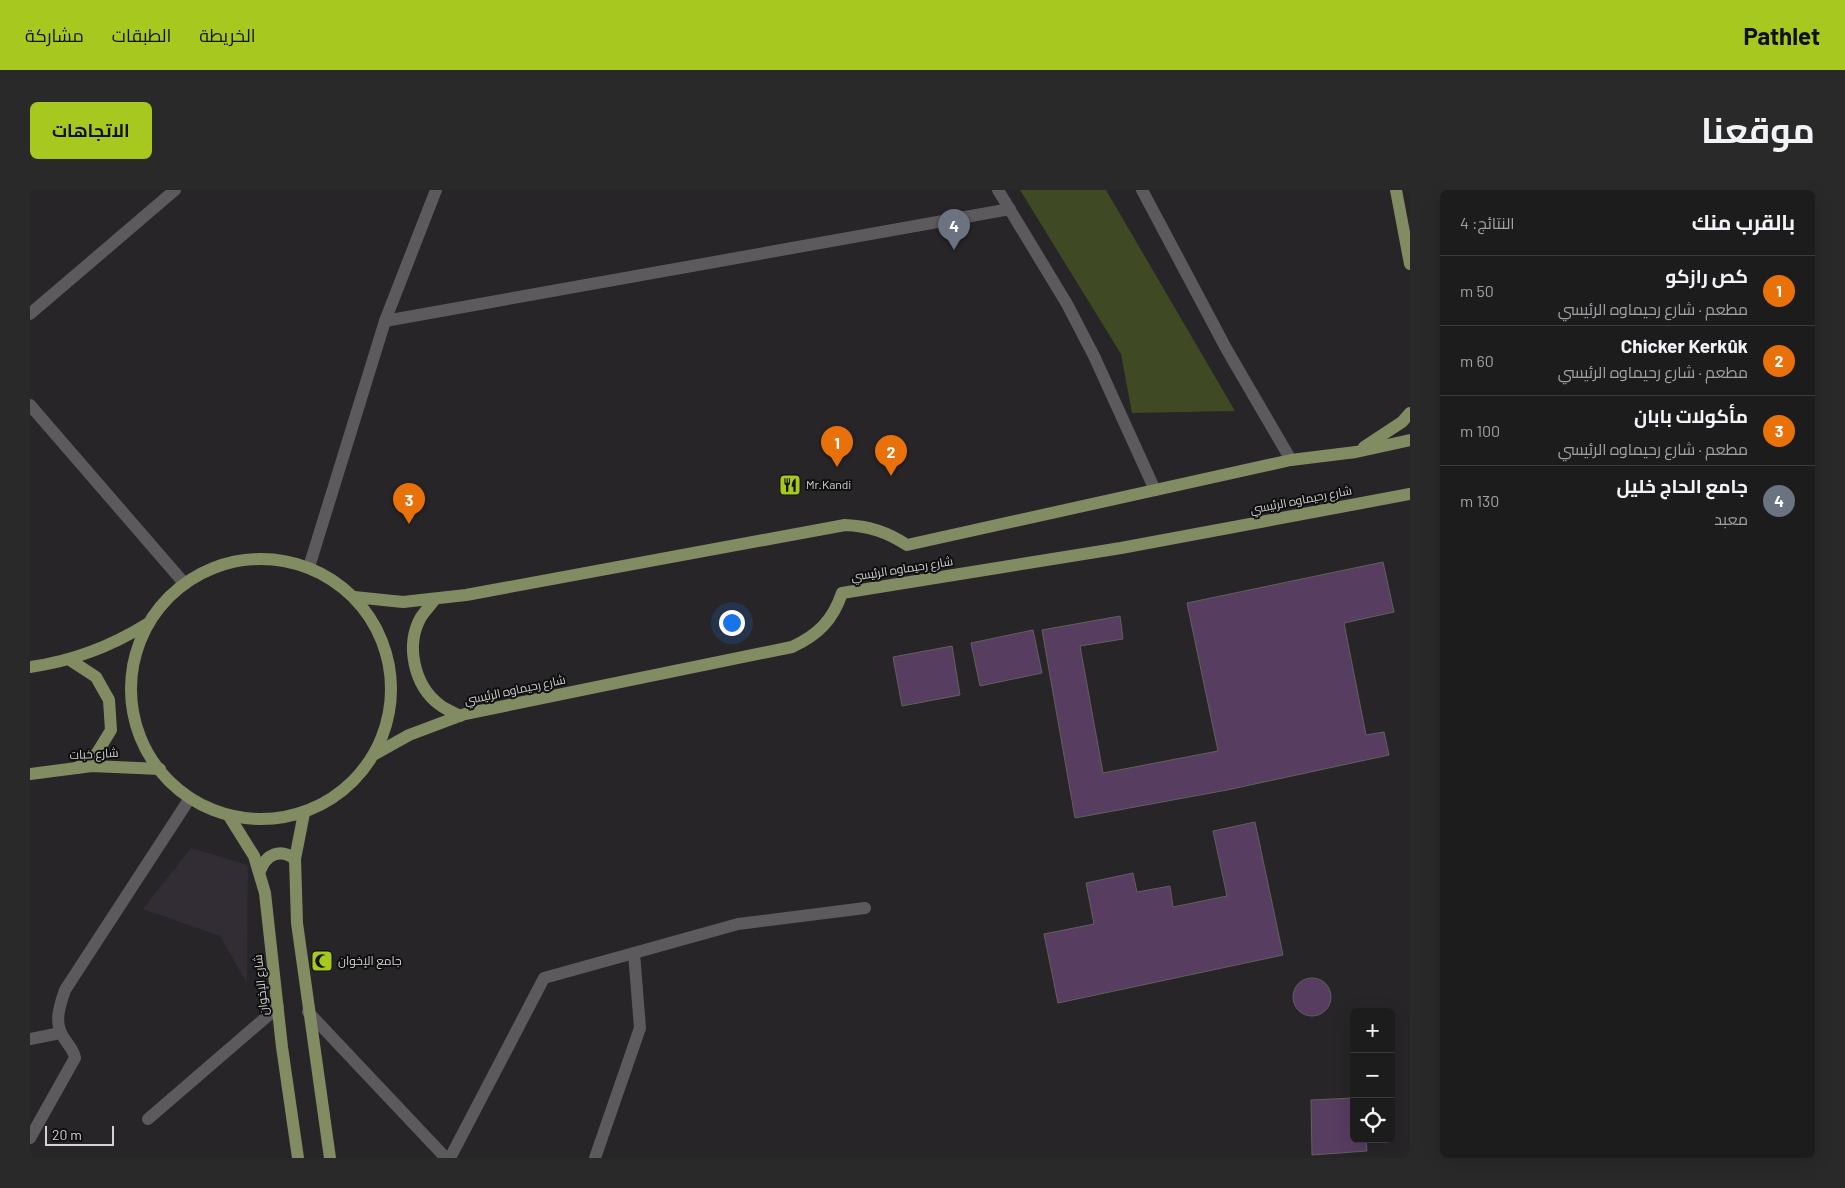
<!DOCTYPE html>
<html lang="ar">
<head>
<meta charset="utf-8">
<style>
  body { margin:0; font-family:Barlow,Cairo,sans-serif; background:#2a292a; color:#f1f3f6; direction:rtl }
  .controls { position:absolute; right:15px; bottom:15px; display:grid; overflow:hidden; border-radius:8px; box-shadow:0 5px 20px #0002 }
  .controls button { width:45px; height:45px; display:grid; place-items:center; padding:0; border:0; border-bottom:1px solid #3b3a3b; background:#1d1c1d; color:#f1f3f6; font:25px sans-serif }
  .scale { position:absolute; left:15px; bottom:12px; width:69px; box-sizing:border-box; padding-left:5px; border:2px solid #d3d2d3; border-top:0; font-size:14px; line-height:18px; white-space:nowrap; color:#d3d2d3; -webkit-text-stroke:4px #0f0f0f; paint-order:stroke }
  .you { position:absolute; left:701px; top:432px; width:18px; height:18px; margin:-12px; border:4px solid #fff; border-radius:50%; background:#1a73e8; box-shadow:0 0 0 8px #1a73e833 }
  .badge { display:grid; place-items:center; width:32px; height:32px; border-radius:50%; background:#a7c81e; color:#fff; font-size:16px; font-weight:700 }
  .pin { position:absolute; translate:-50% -41px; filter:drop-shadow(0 1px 2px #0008) }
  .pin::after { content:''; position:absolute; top:26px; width:18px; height:15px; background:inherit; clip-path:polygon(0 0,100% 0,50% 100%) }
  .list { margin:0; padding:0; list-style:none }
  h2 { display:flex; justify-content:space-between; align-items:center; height:65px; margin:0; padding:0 20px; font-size:21px }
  h2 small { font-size:16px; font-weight:400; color:#a0a1a4 }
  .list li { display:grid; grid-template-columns:32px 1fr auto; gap:15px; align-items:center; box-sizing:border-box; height:70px; padding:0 20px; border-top:1px solid #3b3a3b }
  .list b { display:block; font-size:19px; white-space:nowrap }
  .list p { margin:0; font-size:16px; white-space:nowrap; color:#a0a1a4 }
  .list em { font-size:16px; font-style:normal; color:#a0a1a4 }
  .icon { flex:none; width:28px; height:28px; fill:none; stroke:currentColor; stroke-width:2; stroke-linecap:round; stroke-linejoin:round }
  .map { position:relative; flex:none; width:1380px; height:968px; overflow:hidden; direction:ltr; border-radius:8px }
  header { display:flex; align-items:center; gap:30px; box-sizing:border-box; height:70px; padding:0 25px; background:#a7c81e; color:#111 }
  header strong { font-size:24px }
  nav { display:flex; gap:28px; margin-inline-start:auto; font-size:18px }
  .intro { display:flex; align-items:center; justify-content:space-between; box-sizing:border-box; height:120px; padding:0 30px }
  h1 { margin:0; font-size:35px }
  .button { padding:12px 22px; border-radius:8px; background:#a7c81e; color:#111; font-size:18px; font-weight:700 }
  main { display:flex; gap:30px; padding:0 30px }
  aside { flex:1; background:#1d1c1d; border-radius:8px; box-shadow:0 5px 20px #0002 }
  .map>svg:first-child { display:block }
</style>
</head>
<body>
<header>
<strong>Pathlet</strong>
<nav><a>الخريطة</a><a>الطبقات</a><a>مشاركة</a></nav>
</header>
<div class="intro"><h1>موقعنا</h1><a class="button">الاتجاهات</a></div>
<main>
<aside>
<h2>بالقرب منك<small>النتائج: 4</small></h2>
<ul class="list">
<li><span class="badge" style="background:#e8710a">1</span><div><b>كص رازكو</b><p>مطعم · شارع رحيماوه الرئيسي</p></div><em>50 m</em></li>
<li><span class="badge" style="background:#e8710a">2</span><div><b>Chicker Kerkûk</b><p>مطعم · شارع رحيماوه الرئيسي</p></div><em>60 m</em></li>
<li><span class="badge" style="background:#e8710a">3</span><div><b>مأكولات بابان</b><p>مطعم · شارع رحيماوه الرئيسي</p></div><em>100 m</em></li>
<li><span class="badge" style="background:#6b7280">4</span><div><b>جامع الحاج خليل</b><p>معبد</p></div><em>130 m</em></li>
</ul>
</aside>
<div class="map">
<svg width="1380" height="968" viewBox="0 0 1380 968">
  <rect width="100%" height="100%" fill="#272527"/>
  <polygon fill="#322d34" points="161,658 218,675 217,793 190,746 113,719"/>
  <polygon fill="#3f4924" points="990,0 1076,0 1205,221 1102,223 1091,164"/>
  <g fill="#573d60" stroke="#626062">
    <polygon points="1353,372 1364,422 1314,433 1336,545 1354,542 1359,565 1197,600 1045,628 1012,440 1090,426 1093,449 1050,456 1073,583 1188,561 1157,413"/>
    <polygon points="1003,440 1012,483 950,496 941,453"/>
    <polygon points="922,456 930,505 872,516 863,467"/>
    <polygon points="1225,632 1253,765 1028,813 1014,744 1064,734 1056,693 1103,683 1107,702 1140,696 1143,717 1197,706 1183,641"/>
    <circle cx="1282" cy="807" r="19"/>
    <polygon points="1324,908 1324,949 1336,949 1337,961 1282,965 1281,910"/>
  </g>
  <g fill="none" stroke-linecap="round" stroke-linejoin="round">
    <g stroke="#5c5a5c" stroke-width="12">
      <polyline points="968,0 1037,114 1064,166 1125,300"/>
      <polyline points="1112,0 1197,160 1261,270"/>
      <polyline points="0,124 145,0"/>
      <polyline points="355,131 980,19"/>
      <polyline points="0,215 154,393"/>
      <polyline points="279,377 355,131 406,0"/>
      <polyline points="604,763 708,734 835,718"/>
      <polyline points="278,822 416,968"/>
      <polyline points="0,849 30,843"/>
      <polyline points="118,929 248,817"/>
      <path d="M0 948 45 868C44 860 38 855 34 848 23 833 30 815 35 800L160 608"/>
      <polyline points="420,968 514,788 604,763 610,838 565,968"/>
    </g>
    <g stroke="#828c63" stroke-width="12">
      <polyline points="1366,0 1380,74"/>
      <polyline points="1334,257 1372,232 1380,223"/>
      <circle cx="231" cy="499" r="130"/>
      <path d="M324 407 373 412 436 405 815 335C839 336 857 342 877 355L1261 270 1326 262 1380 250"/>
      <path d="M405 409C401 415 395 421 391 427 375 455 384 496 410 515 416 520 424 522 430 526"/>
      <polyline points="40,470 66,487 79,510 81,540 67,563 47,578"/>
      <path d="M0 477C43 471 80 457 117 434"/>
      <path d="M345 564 379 545 435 524 762 457C788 445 803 430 812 403L1091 358 1380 304"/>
      <polyline points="0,584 62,576 130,579"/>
      <polyline points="274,623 265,669 267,733 300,968"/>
      <polyline points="199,626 224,666 235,703 252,857 268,968"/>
      <path d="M230 681C236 664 250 658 265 669"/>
    </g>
  </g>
  <defs>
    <g id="restaurant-square" transform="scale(1.125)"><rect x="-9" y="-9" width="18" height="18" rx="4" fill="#a7c81e" stroke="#0f0f0f"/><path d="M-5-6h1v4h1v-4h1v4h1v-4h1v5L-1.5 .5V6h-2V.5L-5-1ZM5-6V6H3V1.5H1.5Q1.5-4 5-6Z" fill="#111"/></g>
    <g id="mosque-square" transform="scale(1.125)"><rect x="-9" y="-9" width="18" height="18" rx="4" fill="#a7c81e" stroke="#0f0f0f"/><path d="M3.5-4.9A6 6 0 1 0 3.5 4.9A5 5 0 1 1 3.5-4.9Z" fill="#111"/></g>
  </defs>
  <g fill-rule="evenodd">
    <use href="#restaurant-square" x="760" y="295"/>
    <use href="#mosque-square" x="292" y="771"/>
  </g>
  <g text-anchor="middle" stroke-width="4" stroke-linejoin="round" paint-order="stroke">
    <g font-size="12" fill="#d3d2d3" stroke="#0f0f0f" text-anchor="start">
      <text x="776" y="299">Mr.Kandi</text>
      <text x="308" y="775">جامع الإخوان</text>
    </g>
    <g font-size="12" fill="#d3d2d3" stroke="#0f0f0f">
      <text transform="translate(1271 310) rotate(-11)" y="4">شارع رحيماوه الرئيسي</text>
      <text transform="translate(872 379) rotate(-9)" y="4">شارع رحيماوه الرئيسي</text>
      <text transform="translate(485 500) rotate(-12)" y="4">شارع رحيماوه الرئيسي</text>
      <text transform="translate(64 564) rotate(-3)" y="4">شارع خبات</text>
      <text transform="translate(231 795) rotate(-96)" y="4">شارع الإخوان</text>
    </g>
  </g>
</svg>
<div class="controls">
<button>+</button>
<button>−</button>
<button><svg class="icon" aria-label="locate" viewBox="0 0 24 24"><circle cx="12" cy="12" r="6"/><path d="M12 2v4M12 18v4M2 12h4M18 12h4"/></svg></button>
</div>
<div class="scale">20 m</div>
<div class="you"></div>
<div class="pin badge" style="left:807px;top:277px;background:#e8710a">1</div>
<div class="pin badge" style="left:861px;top:286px;background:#e8710a">2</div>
<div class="pin badge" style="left:379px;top:334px;background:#e8710a">3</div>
<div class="pin badge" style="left:924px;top:60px;background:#6b7280">4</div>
</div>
</main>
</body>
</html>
